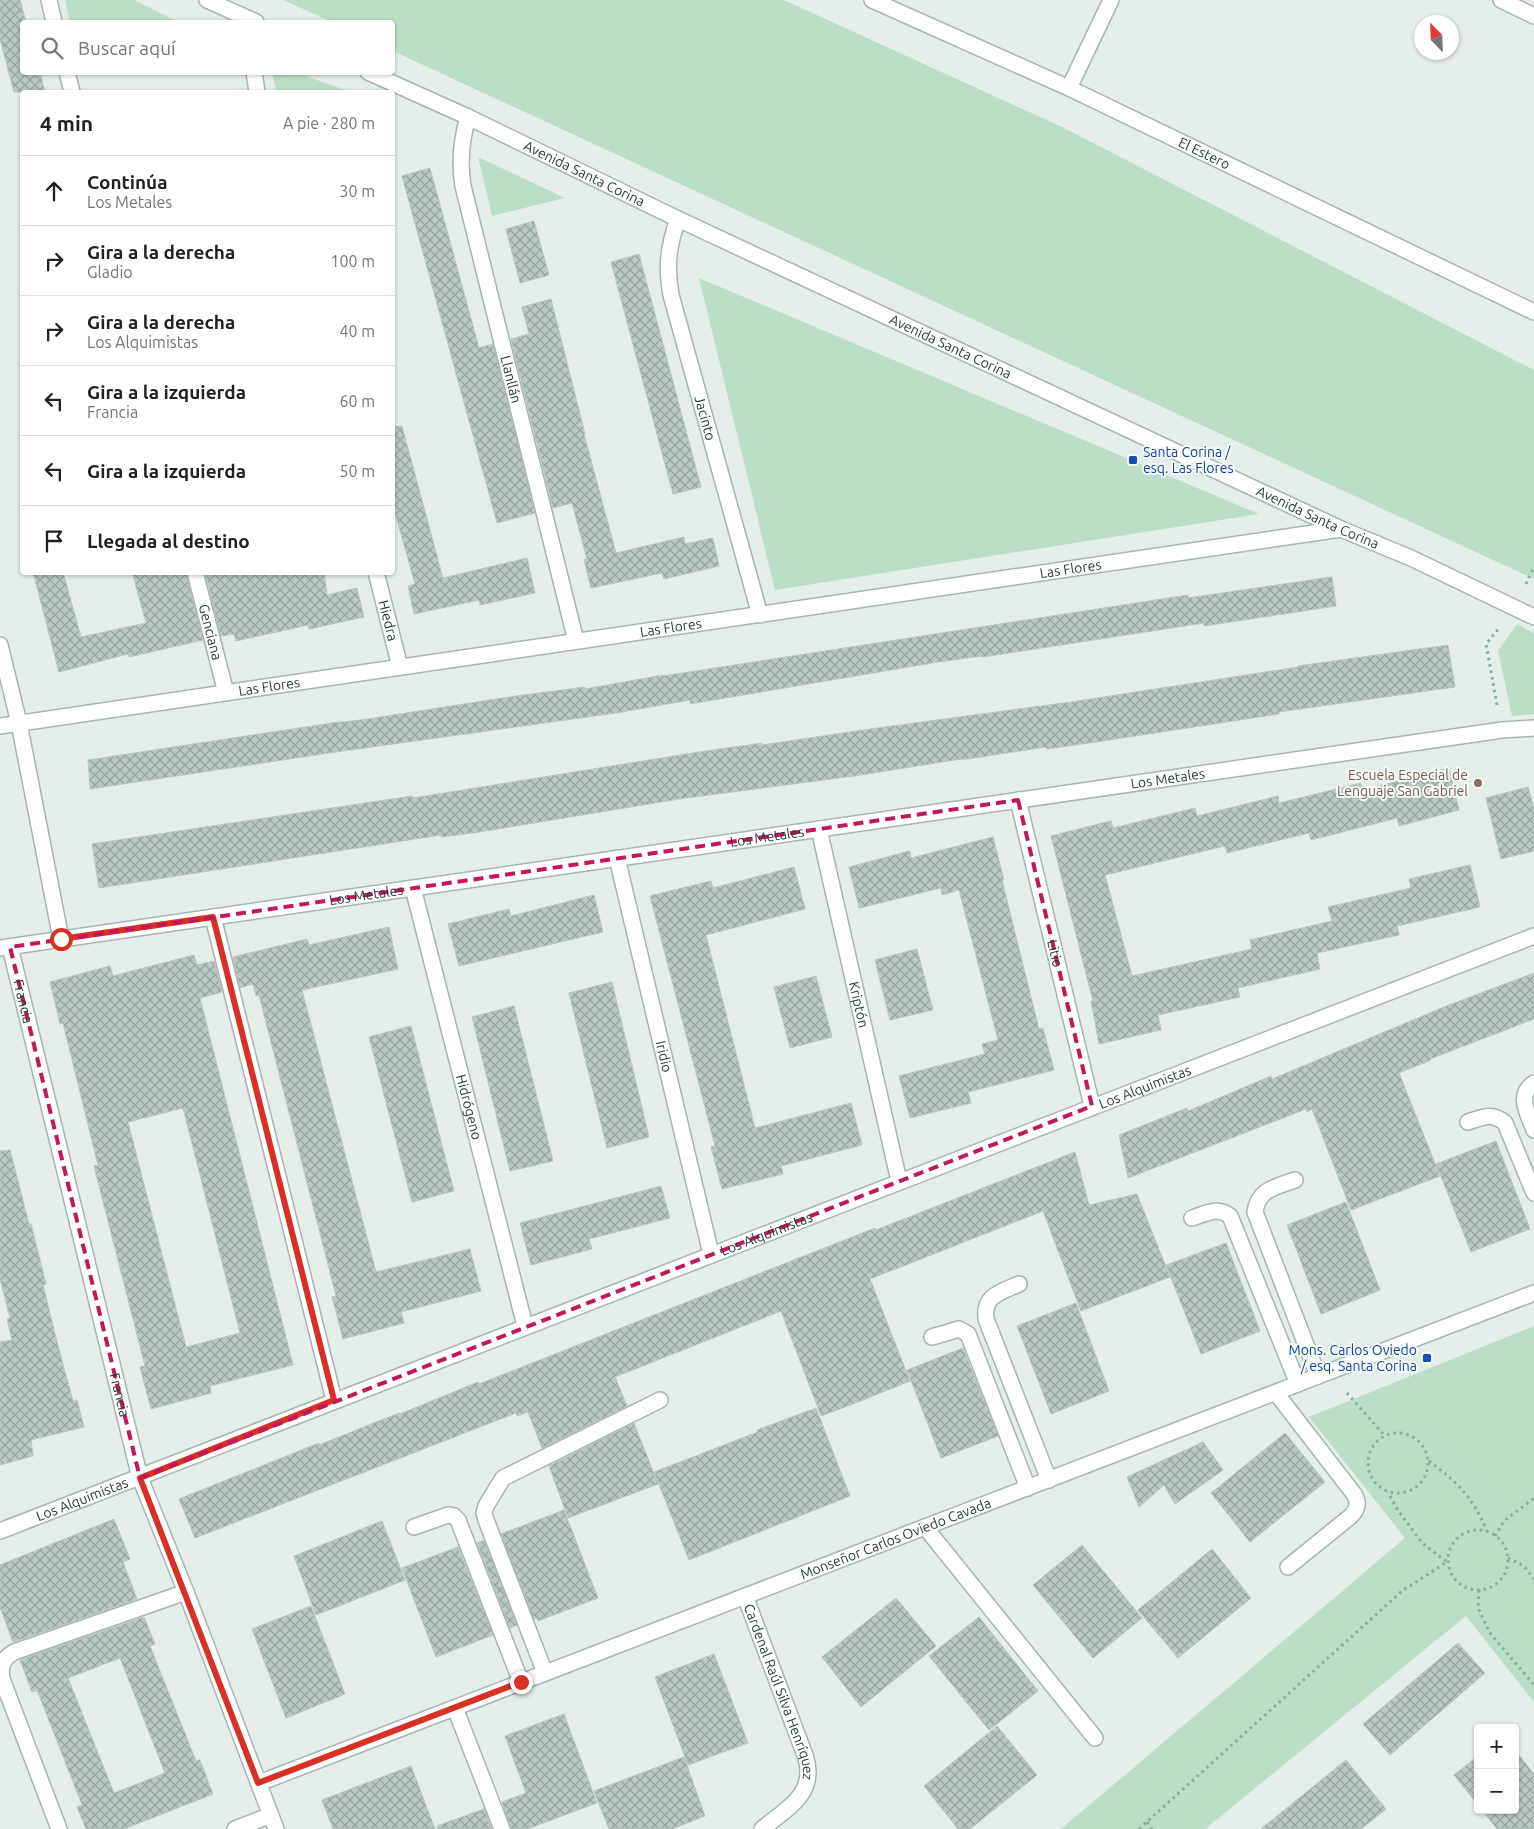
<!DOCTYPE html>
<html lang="es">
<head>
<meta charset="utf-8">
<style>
  body { margin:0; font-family:Ubuntu,sans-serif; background:#f2f2f2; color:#202124 }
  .controls { position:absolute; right:15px; bottom:15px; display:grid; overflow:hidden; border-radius:5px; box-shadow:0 1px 4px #0004 }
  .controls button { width:45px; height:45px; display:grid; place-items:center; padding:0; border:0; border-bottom:1px solid #e0e0e0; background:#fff; color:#202124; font:25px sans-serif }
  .compass { position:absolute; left:1414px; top:15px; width:45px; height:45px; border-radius:50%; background:#fff; box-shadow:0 1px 4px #0004; rotate:337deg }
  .stop { position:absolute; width:15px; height:15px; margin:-11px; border:4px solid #d93025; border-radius:50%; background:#fff }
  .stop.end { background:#d93025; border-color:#fff; box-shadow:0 1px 5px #0008 }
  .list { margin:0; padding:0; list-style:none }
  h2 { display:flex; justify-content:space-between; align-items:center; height:65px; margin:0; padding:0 20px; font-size:21px }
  h2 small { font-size:16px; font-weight:400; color:#757577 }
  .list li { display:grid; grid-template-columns:32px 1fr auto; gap:15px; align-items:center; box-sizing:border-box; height:70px; padding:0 20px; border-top:1px solid #e0e0e0 }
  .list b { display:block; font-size:19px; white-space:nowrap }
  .list p { margin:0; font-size:16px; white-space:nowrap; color:#757577 }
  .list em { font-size:16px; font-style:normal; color:#757577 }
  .icon { flex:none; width:28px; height:28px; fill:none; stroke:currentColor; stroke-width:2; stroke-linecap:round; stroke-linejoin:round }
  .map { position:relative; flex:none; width:1534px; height:1829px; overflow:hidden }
  .search { position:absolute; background:#fff; box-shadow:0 1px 4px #0004; left:20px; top:20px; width:375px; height:55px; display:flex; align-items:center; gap:12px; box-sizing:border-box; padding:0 18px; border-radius:5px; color:#757577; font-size:19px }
  .panel { position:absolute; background:#fff; box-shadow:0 1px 4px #0004; left:20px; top:90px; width:375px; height:485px; border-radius:5px }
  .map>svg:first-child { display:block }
</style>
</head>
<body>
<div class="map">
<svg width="1534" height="1829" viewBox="0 0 1534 1829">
  <defs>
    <pattern id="building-cross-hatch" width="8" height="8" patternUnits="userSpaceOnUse" patternTransform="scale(1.25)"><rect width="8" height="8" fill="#b9c8c2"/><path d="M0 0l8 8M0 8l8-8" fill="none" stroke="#96a49f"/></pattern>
  </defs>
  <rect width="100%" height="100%" fill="#e4ede9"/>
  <g fill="#bddec6">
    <polygon points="65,0 134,0 178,22 70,22"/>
    <polygon points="283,0 784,0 1062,127 1534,370 1534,579 393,51 392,22 332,22"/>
    <polygon points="272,73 298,73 350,92 277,92"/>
    <polygon points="478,157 565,198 492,216"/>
    <polygon points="699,278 1259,514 775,590"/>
    <polygon points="1517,624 1534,633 1534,714 1512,716 1498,651"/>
    <polygon points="1534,1326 1534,1702 1466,1616 1205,1829 1061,1829 1405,1538 1309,1417"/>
  </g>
  <g fill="url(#building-cross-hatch)" stroke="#b6c7c0" fill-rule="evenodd">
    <polygon points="0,0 20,0 26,22 22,22 22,72 40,72 45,92 14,92 0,39"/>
    <polygon points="430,168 479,348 493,344 535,513 497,523 402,176"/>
    <polygon points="534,221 549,275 520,283 506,229"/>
    <polygon points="639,254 701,487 673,494 611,262"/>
    <polygon points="551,299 585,434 584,434 616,553 684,537 685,544 713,538 719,566 664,579 662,573 591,588 584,560 587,559 572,503 553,508 511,339 529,334 522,307"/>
    <polygon points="402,426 443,578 527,558 535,593 480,605 479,600 414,614 408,586 415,584 392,502 392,427"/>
    <polygon points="33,572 63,572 81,637 146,623 132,572 186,572 203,640 129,657 128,654 59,672"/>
    <polygon points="205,572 324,572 327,595 357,588 364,617 309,629 308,625 236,641 234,634 221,636"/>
    <polygon points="1332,577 1336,606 1204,626 1204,623 983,657 982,656 938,662 690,704 690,700 616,713 336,752 90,789 88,760 332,723 361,720 509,697 585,687 585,689 663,675 663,676 1188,595 1188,598"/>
    <polygon points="1448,645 1455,687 1279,712 1279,714 1096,742 1047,749 1046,747 961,760 961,759 854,776 679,799 473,833 441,837 441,835 99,888 92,844 412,796 413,798 699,752 762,743 762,745 870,729 1071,702 1298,667 1298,666"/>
    <polygon points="1449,768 1459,810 1399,826 1397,818 1311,840 1309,833 1227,853 1225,846 1105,875 1132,976 1252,949 1250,940 1332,921 1328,907 1411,888 1409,879 1470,865 1480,907 1397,926 1399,935 1317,953 1320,969 1238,988 1240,997 1158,1015 1161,1030 1099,1044 1091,1001 1093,1001 1051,836 1111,821 1113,828 1195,808 1197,816 1278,796 1279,803 1361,783 1363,790"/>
    <polygon points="1528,787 1534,809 1534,851 1501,859 1486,798"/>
    <polygon points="993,837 1004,880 1002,880 1039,1029 1043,1028 1054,1070 968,1092 971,1103 910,1118 899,1076 985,1054 982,1044 998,1040 959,890 942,895 941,888 859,908 849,867 910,851 911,858"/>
    <polygon points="794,867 805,909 706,935 755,1128 851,1103 862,1145 781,1166 783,1174 722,1189 711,1147 715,1146 650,896 711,881 713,888"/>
    <polygon points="594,895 603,932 459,966 448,924 509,909 511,916"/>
    <polygon points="389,927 398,969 302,990 376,1272 470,1249 481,1291 401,1312 404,1323 343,1339 332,1297 336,1296 259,995 256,996 253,984 240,988 233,957 307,939 309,945"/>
    <polygon points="917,949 933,1010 890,1020 875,960"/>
    <path d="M194 955 197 965 214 961 222 992 200 998 293 1365 210 1386 211 1393 151 1409 140 1367 145 1366 94 1166 98 1165 63 1023 60 1024 50 982 110 966 113 976ZM183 1108 240 1333 186 1347 128 1122Z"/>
    <polygon points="1534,973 1534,1019 1430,1059 1431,1060 1399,1073 1440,1176 1351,1210 1312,1109 1307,1112 1306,1109 1128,1178 1119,1135 1187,1108 1188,1111 1271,1076 1272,1079 1449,1005"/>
    <polygon points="816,976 832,1037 790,1048 774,987"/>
    <polygon points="612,982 649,1137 607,1148 569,993"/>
    <polygon points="514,1006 553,1161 510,1171 472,1017"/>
    <polygon points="411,1026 454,1191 412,1202 369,1037"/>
    <polygon points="1496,1141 1530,1229 1471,1252 1436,1164"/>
    <polygon points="10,1150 29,1224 31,1224 46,1284 43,1285 56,1338 73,1401 77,1400 84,1427 31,1440 33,1456 0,1465 0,1342 12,1340 7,1319 10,1318 0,1279 0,1151"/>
    <polygon points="1075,1152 1089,1205 1137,1194 1170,1277 1081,1311 1043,1211 870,1279 910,1381 853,1404 821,1416 781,1311 615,1377 627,1406 542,1448 528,1412 517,1416 516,1413 195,1538 179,1499 319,1443 319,1445 399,1413 400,1414 478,1382 479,1384 875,1228 876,1230"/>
    <polygon points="661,1186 670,1218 589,1239 592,1249 531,1265 520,1223"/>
    <polygon points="1346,1202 1380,1290 1321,1314 1287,1225"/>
    <polygon points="1226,1243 1260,1331 1201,1354 1166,1265"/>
    <polygon points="1076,1303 1109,1391 1051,1414 1017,1326"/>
    <polygon points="963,1348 998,1436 941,1458 907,1370"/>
    <polygon points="816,1408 850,1496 689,1560 654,1472 758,1432 757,1430"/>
    <polygon points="634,1423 658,1484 568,1518 549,1466"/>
    <polygon points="1285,1433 1325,1482 1250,1542 1211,1493"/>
    <polygon points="1203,1442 1223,1470 1175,1504 1164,1485 1139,1507 1127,1477"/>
    <polygon points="564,1510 598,1598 538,1621 537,1618 534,1619 501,1534"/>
    <polygon points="114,1519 130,1559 123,1562 137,1599 13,1642 0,1607 0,1565"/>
    <polygon points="382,1521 405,1580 316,1615 294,1556"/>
    <polygon points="484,1540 517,1625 510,1628 477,1543"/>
    <polygon points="1082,1545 1142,1618 1093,1658 1033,1585"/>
    <polygon points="458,1547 493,1635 436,1657 402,1568"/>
    <polygon points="1212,1549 1251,1598 1178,1658 1138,1610"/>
    <polygon points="896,1598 936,1646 861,1707 822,1657"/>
    <polygon points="311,1606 345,1694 286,1718 252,1629"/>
    <path d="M144 1617 155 1644 150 1646 196 1761 200 1760 213 1794 124 1829H86L77 1807 82 1805 37 1690 32 1692 20 1660ZM120 1658 165 1773 114 1793 68 1678Z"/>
    <polygon points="979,1617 1038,1691 989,1730 929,1656"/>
    <polygon points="1458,1643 1485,1673 1390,1755 1363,1724"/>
    <polygon points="714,1654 748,1743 688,1765 655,1677"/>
    <polygon points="564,1714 597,1803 527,1829 511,1829 502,1802 526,1793 505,1736"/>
    <polygon points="997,1726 1037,1775 970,1829 958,1829 924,1786"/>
    <polygon points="1515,1750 1534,1774 1534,1829 1497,1829 1482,1810 1515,1810"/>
    <polygon points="1478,1756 1478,1805 1454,1775"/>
    <polygon points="684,1757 705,1816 672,1829 609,1829 594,1791"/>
    <polygon points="1346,1760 1386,1809 1361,1829 1261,1829"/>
    <polygon points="411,1766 435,1829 333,1829 322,1800"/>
    <polygon points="484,1809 492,1829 438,1829 437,1826"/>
  </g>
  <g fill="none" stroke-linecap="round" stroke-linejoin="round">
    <g stroke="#a6b5b0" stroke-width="18">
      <g id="service">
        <path d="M1534 1083C1516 1095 1528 1114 1534 1130"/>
        <path d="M1468 1122C1482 1117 1493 1112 1505 1123L1534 1193"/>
        <path d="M1295 1180C1276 1187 1258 1189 1255 1212L1318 1376"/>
        <path d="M1192 1218C1205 1214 1218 1206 1230 1216L1298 1384"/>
        <path d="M1019 1284C1001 1292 983 1295 986 1319L1049 1480"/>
        <polyline points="932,1337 959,1329 968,1334 1028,1488"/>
        <path d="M1276 1393 1354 1494C1359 1502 1358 1509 1351 1516L1288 1567"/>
        <polyline points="414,1527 448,1515 454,1516 458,1520 521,1682"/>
        <polyline points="925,1527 1095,1738"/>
        <polyline points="545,1673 486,1520 484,1513 486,1506 503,1478 660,1400"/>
        <polyline points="455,1708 502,1829"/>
        <path d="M59 1829 2 1679C0 1667 2 1659 14 1652L186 1592"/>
      </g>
    </g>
    <g stroke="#a6b5b0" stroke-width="18">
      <g id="minor">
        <polyline points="49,0 54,22"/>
        <path id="s1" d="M872 0 1069 88 1534 312"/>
        <polyline points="1501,0 1534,16"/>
        <polyline points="67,72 72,92"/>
        <polyline points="254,72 257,92"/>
        <polyline points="1069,88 1111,0"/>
        <path id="s2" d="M468 117C461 141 459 162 463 186L576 641"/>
        <path id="s3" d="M678 219C668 247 666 266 671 295L760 615"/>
        <path id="s4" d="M195 572 226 693"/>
        <path id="s5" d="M376 572 400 667"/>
        <polyline points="0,645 19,723 61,939"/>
        <path id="s6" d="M0 726 1341 529"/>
        <path id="s7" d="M1018 800 1092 1106"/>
        <path id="s8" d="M819 829 899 1181"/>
        <path id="s9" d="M617 858 711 1254"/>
        <path id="s10" d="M413 888 525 1326"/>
        <polyline points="213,917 334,1400"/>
        <path id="s11" d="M10 947 140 1478 186 1592 276 1829"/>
        <path id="s12" d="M0 948 1502 730 1534 728"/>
        <path id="s13" d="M0 1531 1534 936"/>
        <path id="s14" d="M745 1596 806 1758C816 1795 787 1808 762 1829"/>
        <path id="s15" d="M259 1783 1534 1293"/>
        <polyline points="235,1829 271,1815"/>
      </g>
    </g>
    <g stroke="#a6b5b0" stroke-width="18">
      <g id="tertiary">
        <polyline points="207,0 256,22"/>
        <path id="s16" d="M368 72 468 117 678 219 1341 529 1411 558 1534 617"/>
      </g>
    </g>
    <g stroke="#85b0a3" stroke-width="3" stroke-dasharray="2.5 4" stroke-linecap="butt">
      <polyline points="1526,584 1534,566"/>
      <polyline points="1497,705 1486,644 1500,627"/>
      <polyline points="1347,1393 1385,1436"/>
      <circle cx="1398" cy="1463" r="30"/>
      <path d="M1429 1461C1458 1483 1472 1496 1487 1531"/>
      <circle cx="1478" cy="1560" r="30"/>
      <polyline points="1495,1536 1504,1521 1534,1498"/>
      <polyline points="1508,1558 1524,1566 1534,1579"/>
      <polyline points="1479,1590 1478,1608 1490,1633 1534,1685"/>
      <polyline points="1147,1822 1152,1829"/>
      <polyline points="1139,1829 1402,1591 1447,1562 1422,1543 1397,1509 1388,1492"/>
    </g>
    <use href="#service" stroke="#fff" stroke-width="15"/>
    <use href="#minor" stroke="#fff" stroke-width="15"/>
    <use href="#tertiary" stroke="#fff" stroke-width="15"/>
  </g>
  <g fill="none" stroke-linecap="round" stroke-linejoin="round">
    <polyline stroke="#d93025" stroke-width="6" points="61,939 213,917 334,1400 140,1478 258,1783 521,1682"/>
  </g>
  <path fill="none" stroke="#c2185b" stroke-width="4" stroke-dasharray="10 6" stroke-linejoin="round" d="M1018 800 1092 1106 140 1478 10 947Z"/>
  <g fill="#1a4fb4" stroke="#f5faf7" stroke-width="2">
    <rect x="1128" y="455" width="10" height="10" rx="2.5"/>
    <rect x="1422" y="1353" width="10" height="10" rx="2.5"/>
  </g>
  <circle fill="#8d6e63" stroke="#f5faf7" stroke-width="2" cx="1478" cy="783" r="5"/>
  <g text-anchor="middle" stroke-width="4" stroke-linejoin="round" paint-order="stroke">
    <g font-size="14" fill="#233f38" stroke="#f5faf7">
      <text dy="5" stroke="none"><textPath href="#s1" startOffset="366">El Estero</textPath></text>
      <text dy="5" stroke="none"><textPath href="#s16" startOffset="239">Avenida Santa Corina</textPath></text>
      <text dy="5" stroke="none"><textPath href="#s16" startOffset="644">Avenida Santa Corina</textPath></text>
      <text dy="5" stroke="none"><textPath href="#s2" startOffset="269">Llanllán</textPath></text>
      <text dy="5" stroke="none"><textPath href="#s3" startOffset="205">Jacinto</textPath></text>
      <text dy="5" stroke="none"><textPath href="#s16" startOffset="1049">Avenida Santa Corina</textPath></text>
      <text dy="5" stroke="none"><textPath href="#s6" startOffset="1082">Las Flores</textPath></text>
      <text dy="5" stroke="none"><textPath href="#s5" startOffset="50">Hiedra</textPath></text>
      <text dy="5" stroke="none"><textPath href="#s6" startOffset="678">Las Flores</textPath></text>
      <text dy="5" stroke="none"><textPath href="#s4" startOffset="62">Genciana</textPath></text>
      <text dy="5" stroke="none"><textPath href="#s6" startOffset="272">Las Flores</textPath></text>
      <text dy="5" stroke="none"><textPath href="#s12" startOffset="1180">Los Metales</textPath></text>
      <text dy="5" stroke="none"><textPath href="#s12" startOffset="775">Los Metales</textPath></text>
      <text dy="5" stroke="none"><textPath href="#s12" startOffset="370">Los Metales</textPath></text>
      <text dy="5" stroke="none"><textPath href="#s7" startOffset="158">Litio</textPath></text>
      <text dy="5" stroke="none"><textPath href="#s11" startOffset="56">Francia</textPath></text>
      <text dy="5" stroke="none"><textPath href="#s8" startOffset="180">Kriptón</textPath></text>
      <text dy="5" stroke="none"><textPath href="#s9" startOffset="204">Iridio</textPath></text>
      <text dy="5" stroke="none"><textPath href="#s13" startOffset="1228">Los Alquimistas</textPath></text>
      <text dy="5" stroke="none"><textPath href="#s10" startOffset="226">Hidrógeno</textPath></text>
      <text dy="5" stroke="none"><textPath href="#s13" startOffset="822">Los Alquimistas</textPath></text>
      <text dy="5" stroke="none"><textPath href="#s11" startOffset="461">Francia</textPath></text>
      <text dy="5" stroke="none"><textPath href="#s13" startOffset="88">Los Alquimistas</textPath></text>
      <text dy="5" stroke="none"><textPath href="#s15" startOffset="682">Monseñor Carlos Oviedo Cavada</textPath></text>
      <text dy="5" stroke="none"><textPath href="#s14" startOffset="102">Cardenal Raúl Silva Henríquez</textPath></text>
    </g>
    <g font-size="14" fill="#164399" stroke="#f5faf7" text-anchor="start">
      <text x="1143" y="457">Santa Corina /<tspan x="1143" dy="16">esq. Las Flores</tspan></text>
      <text x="1417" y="1355" text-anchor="end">Mons. Carlos Oviedo<tspan x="1417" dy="16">/ esq. Santa Corina</tspan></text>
    </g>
    <g font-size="14" fill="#785e54" stroke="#f5faf7" text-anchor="end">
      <text x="1468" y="780">Escuela Especial de<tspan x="1468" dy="16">Lenguaje San Gabriel</tspan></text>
    </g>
  </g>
</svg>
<div class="controls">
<button>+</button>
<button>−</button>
</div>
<svg class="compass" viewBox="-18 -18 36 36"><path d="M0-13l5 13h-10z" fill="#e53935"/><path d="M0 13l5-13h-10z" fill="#757577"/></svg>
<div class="stop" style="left:61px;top:939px"></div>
<div class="stop end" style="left:521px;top:1682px"></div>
<div class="search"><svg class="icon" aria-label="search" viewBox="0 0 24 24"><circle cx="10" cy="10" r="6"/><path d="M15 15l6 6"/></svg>Buscar aquí</div>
<section class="panel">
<h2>4 min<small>A pie · 280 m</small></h2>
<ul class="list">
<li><svg class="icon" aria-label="ahead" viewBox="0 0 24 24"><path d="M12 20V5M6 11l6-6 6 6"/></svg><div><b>Continúa</b><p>Los Metales</p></div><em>30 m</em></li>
<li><svg class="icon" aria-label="right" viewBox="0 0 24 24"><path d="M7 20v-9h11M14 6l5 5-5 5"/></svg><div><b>Gira a la derecha</b><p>Gladio</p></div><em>100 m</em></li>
<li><svg class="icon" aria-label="right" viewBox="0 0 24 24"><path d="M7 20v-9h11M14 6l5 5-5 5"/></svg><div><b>Gira a la derecha</b><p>Los Alquimistas</p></div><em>40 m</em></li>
<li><svg class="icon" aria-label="left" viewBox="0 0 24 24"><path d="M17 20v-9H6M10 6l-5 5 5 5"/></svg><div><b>Gira a la izquierda</b><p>Francia</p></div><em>60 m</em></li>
<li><svg class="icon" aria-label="left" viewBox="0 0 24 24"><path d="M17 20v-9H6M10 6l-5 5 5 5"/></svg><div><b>Gira a la izquierda</b></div><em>50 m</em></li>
<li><svg class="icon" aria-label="arrive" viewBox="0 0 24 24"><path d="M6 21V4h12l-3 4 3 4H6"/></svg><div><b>Llegada al destino</b></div></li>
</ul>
</section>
</div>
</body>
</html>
